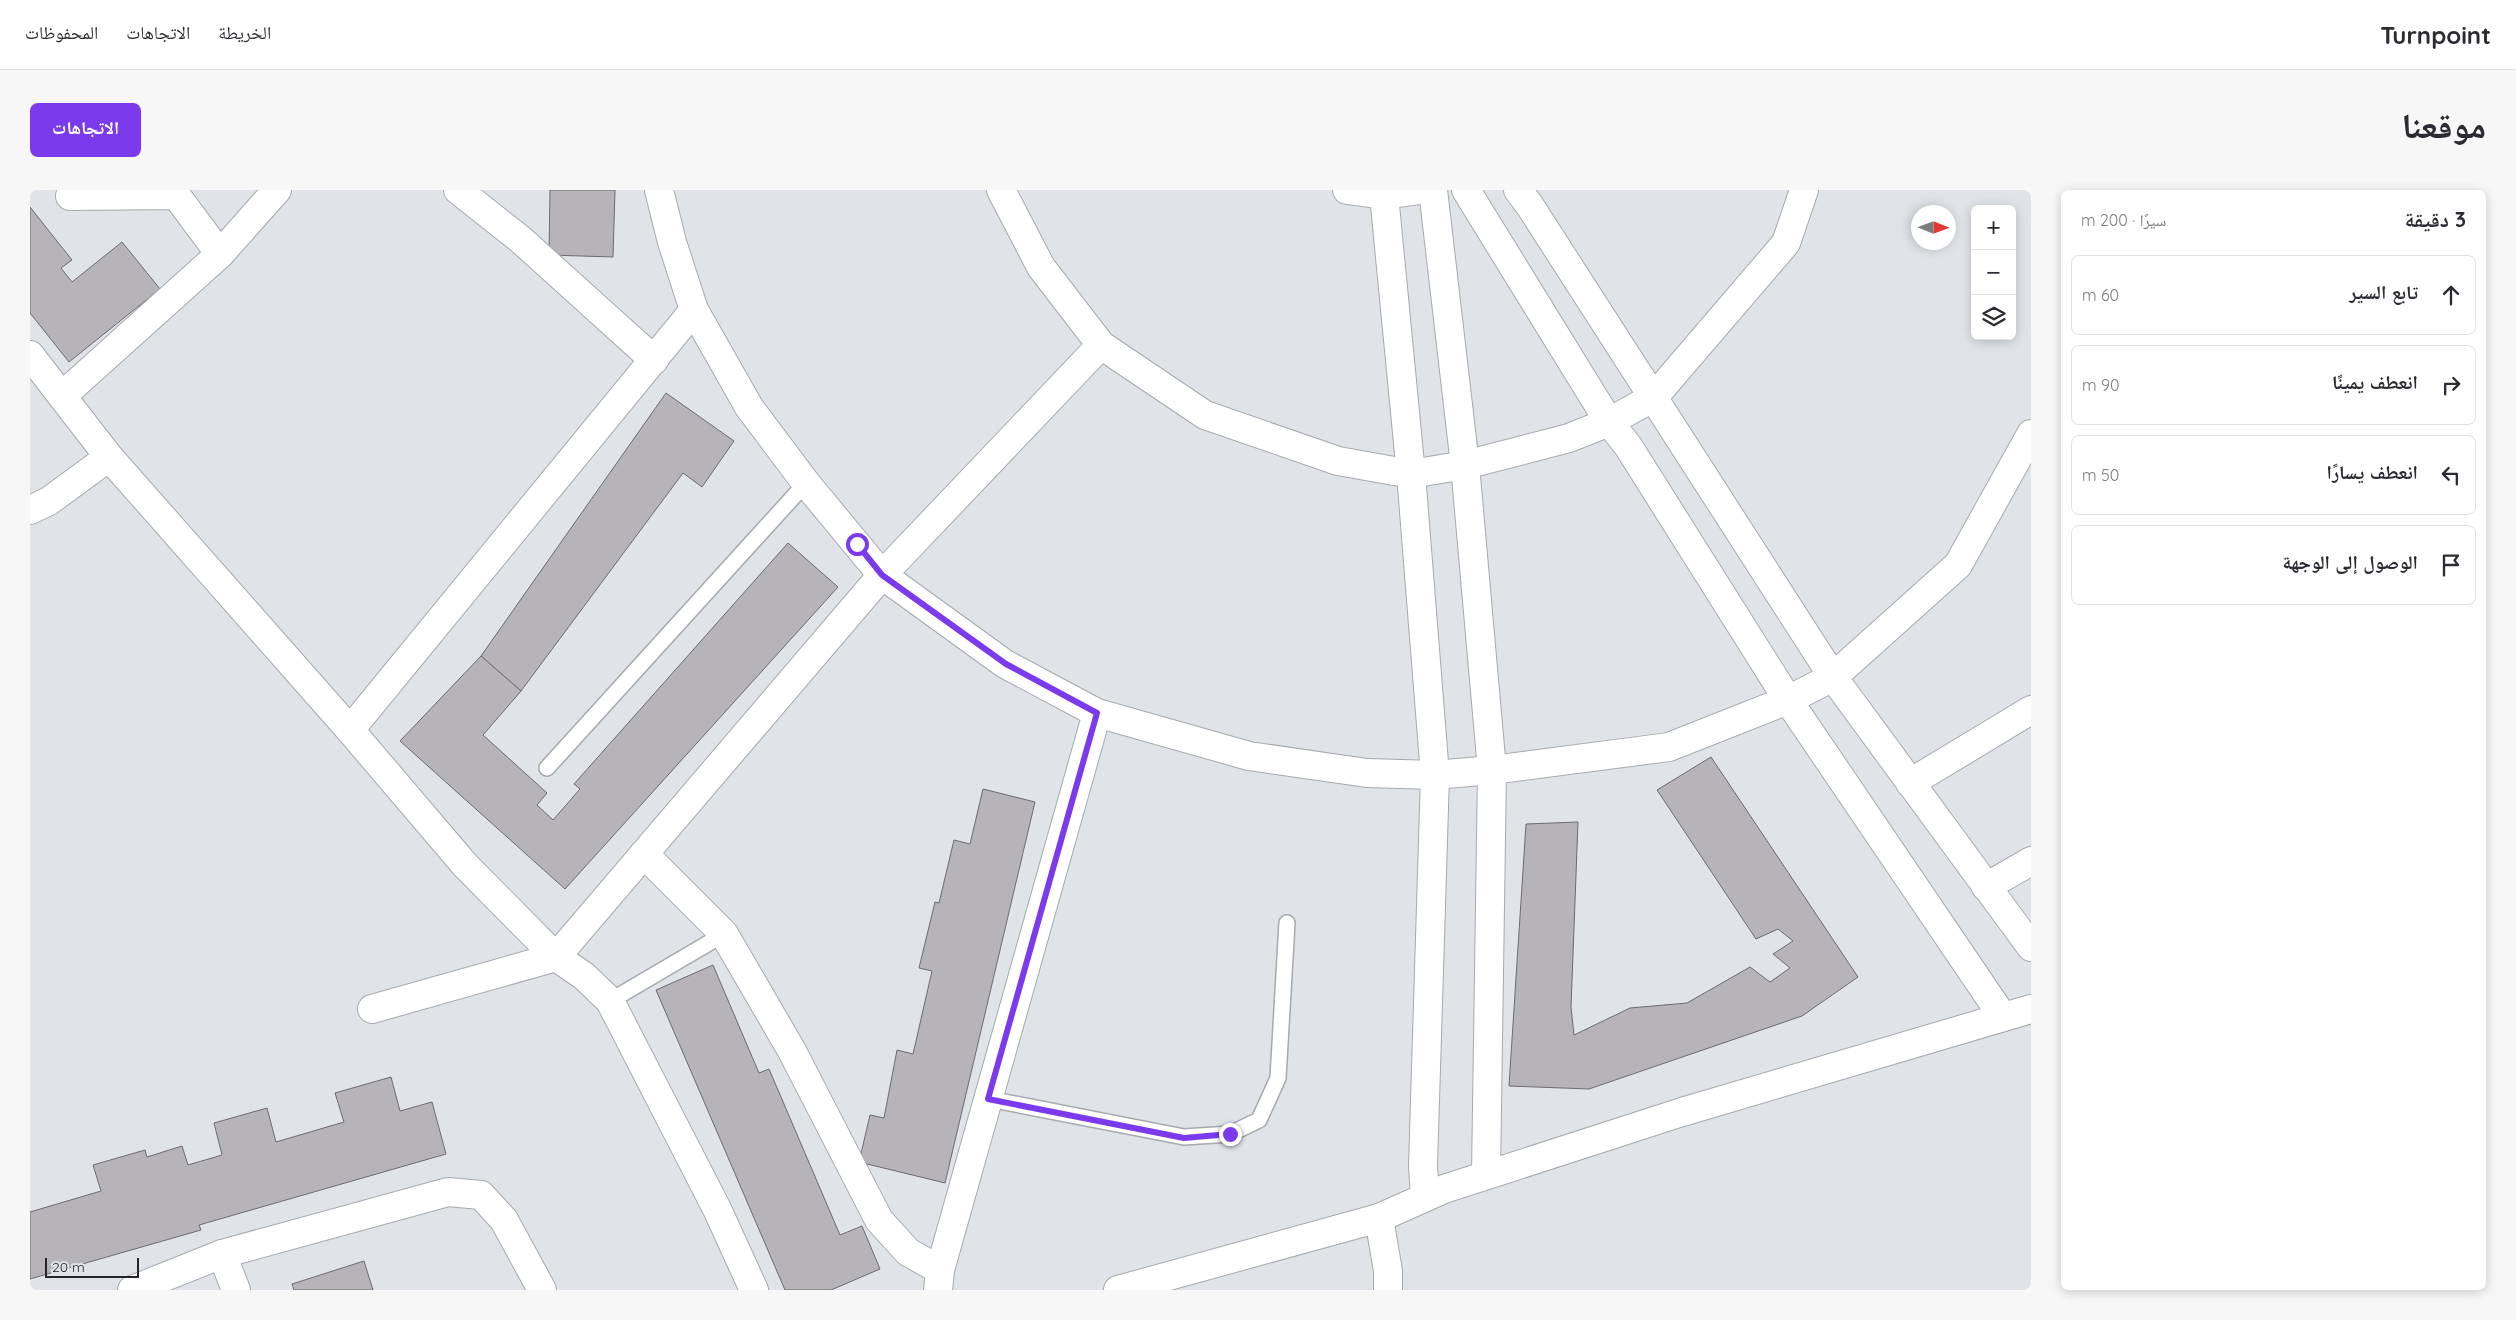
<!DOCTYPE html>
<html lang="ar">
<head>
<meta charset="utf-8">
<style>
  body { margin:0; font-family:Quicksand,"Noto Naskh Arabic",sans-serif; background:#f7f7f7; color:#2b2b33; direction:rtl }
  .controls { position:absolute; right:15px; top:15px; display:grid; overflow:hidden; border-radius:8px; box-shadow:0 2px 12px #0003 }
  .controls button { width:45px; height:45px; display:grid; place-items:center; padding:0; border:0; border-bottom:1px solid #e1e1e2; background:#fff; color:#2b2b33; font:25px sans-serif }
  .compass { position:absolute; left:1881px; top:15px; width:45px; height:45px; border-radius:50%; background:#fff; box-shadow:0 2px 12px #0003; rotate:91deg }
  .scale { position:absolute; left:15px; bottom:12px; width:94px; box-sizing:border-box; padding-left:5px; border:2px solid #232426; border-top:0; font-size:14px; line-height:18px; white-space:nowrap; color:#232426; -webkit-text-stroke:4px #e0e3e8; paint-order:stroke }
  .stop { position:absolute; width:15px; height:15px; margin:-11px; border:4px solid #7c3aed; border-radius:50%; background:#fff }
  .stop.end { background:#7c3aed; border-color:#fff; box-shadow:0 1px 5px #0008 }
  .list { margin:0; padding:0; list-style:none }
  h2 { display:flex; justify-content:space-between; align-items:center; height:65px; margin:0; padding:0 20px; font-size:21px }
  h2 small { font-size:16px; font-weight:400; color:#7c7c81 }
  .list li { display:grid; grid-template-columns:32px 1fr auto; gap:15px; align-items:center; box-sizing:border-box; height:80px; margin:0 10px 10px; padding:0 10px; border:1px solid #e1e1e2; border-radius:8px }
  .list b { display:block; font-size:19px; white-space:nowrap }
  .list em { font-size:16px; font-style:normal; color:#7c7c81 }
  .icon { flex:none; width:28px; height:28px; fill:none; stroke:currentColor; stroke-width:2; stroke-linecap:round; stroke-linejoin:round }
  .map { position:relative; flex:none; width:2001px; height:1100px; overflow:hidden; direction:ltr; border-radius:8px }
  header { display:flex; align-items:center; gap:30px; box-sizing:border-box; height:70px; padding:0 25px; background:#fff; border-bottom:1px solid #e1e1e2 }
  header strong { font-size:24px }
  nav { display:flex; gap:28px; margin-inline-start:auto; font-size:18px }
  .intro { display:flex; align-items:center; justify-content:space-between; box-sizing:border-box; height:120px; padding:0 30px }
  h1 { margin:0; font-size:35px }
  .button { padding:12px 22px; border-radius:8px; background:#7c3aed; color:#fff; font-size:18px; font-weight:700 }
  main { display:flex; gap:30px; padding:0 30px }
  aside { flex:1; background:#fff; border-radius:8px; box-shadow:0 2px 12px #0003 }
  .map>svg:first-child { display:block }
</style>
</head>
<body>
<header>
<strong>Turnpoint</strong>
<nav><a>الخريطة</a><a>الاتجاهات</a><a>المحفوظات</a></nav>
</header>
<div class="intro"><h1>موقعنا</h1><a class="button">الاتجاهات</a></div>
<main>
<aside>
<h2>3 دقيقة<small>سيرًا · 200 m</small></h2>
<ul class="list">
<li><svg class="icon" aria-label="ahead" viewBox="0 0 24 24"><path d="M12 20V5M6 11l6-6 6 6"/></svg><div><b>تابع السير</b></div><em>60 m</em></li>
<li><svg class="icon" aria-label="right" viewBox="0 0 24 24"><path d="M7 20v-9h11M14 6l5 5-5 5"/></svg><div><b>انعطف يمينًا</b></div><em>90 m</em></li>
<li><svg class="icon" aria-label="left" viewBox="0 0 24 24"><path d="M17 20v-9H6M10 6l-5 5 5 5"/></svg><div><b>انعطف يسارًا</b></div><em>50 m</em></li>
<li><svg class="icon" aria-label="arrive" viewBox="0 0 24 24"><path d="M6 21V4h12l-3 4 3 4H6"/></svg><div><b>الوصول إلى الوجهة</b></div></li>
</ul>
</aside>
<div class="map">
<svg width="2001" height="1100" viewBox="0 0 2001 1100">
  <rect width="100%" height="100%" fill="#e0e3e8"/>
  <g fill="#b6b4b9" stroke="#6d6b6f">
    <polygon points="520,0 585,0 583,67 519,65"/>
    <polygon points="0,17 42,70 31,78 42,92 92,52 130,99 39,172 0,123"/>
    <polygon points="636,203 704,251 672,297 653,283 491,501 451,466"/>
    <polygon points="758,353 808,397 535,699 370,551 451,466 491,501 453,545 517,603 507,615 523,630 550,599 544,594"/>
    <polygon points="1681,567 1828,787 1772,826 1559,899 1479,896 1496,634 1548,632 1541,817 1544,845 1600,818 1657,813 1720,777 1740,792 1760,778 1743,764 1763,751 1748,739 1726,749 1627,600"/>
    <polygon points="953,599 1005,612 915,993 829,972 840,925 854,928 867,860 883,864 902,781 889,778 905,712 909,713 924,650 940,654"/>
    <polygon points="683,775 729,883 739,879 810,1045 832,1036 850,1079 801,1100 755,1100 626,800"/>
    <polygon points="361,887 370,921 402,912 416,964 169,1035 171,1040 0,1089 0,1022 71,1001 63,975 115,960 117,967 152,956 158,975 192,965 184,933 237,918 246,952 314,932 305,903"/>
    <polygon points="334,1071 343,1100 264,1100 262,1094"/>
  </g>
  <g fill="none" stroke-linecap="round" stroke-linejoin="round">
    <g stroke="#a6a9ad" stroke-width="18">
      <g id="lane">
        <polyline points="517,578 776,293"/>
        <polyline points="580,811 694,744"/>
        <polyline points="959,909 1154,947 1200,944 1229,930 1248,888 1257,733"/>
      </g>
    </g>
    <g stroke="#a6a9ad" stroke-width="30">
      <g id="street">
        <polyline points="428,0 490,49 624,170"/>
        <polyline points="629,0 642,52 664,120 719,217 776,293 852,385 975,474 1067,523 1219,566 1337,583 1405,585 1462,580 1639,557 1758,510 1803,487 1928,375 2001,244"/>
        <polyline points="971,0 1011,77 1071,155 1175,225 1308,271 1381,284 1435,275 1539,248 1579,232 1624,207 1756,53 1774,0"/>
        <polyline points="1317,0 1354,5 1391,0"/>
        <polyline points="1403,0 1435,275 1462,580 1456,985"/>
        <polyline points="1436,0 1579,232 1598,256 1758,510 1973,827"/>
        <polyline points="1488,0 1500,16 1803,487 2001,757"/>
        <polyline points="1354,5 1381,284 1405,585 1393,976 1395,1007"/>
        <polyline points="40,6 146,5 190,64"/>
        <polyline points="0,165 79,267 320,540 435,675 526,767 554,786 580,811 687,1019 724,1100"/>
        <polyline points="32,206 190,64 247,0"/>
        <polyline points="0,320 19,311 79,267"/>
        <polyline points="320,540 664,120"/>
        <polyline points="1880,593 2001,520"/>
        <polyline points="614,664 694,744 762,861 849,1030 878,1062 910,1080"/>
        <polyline points="1956,697 2001,671"/>
        <polyline points="342,819 526,767 852,385 1071,155"/>
        <polyline points="1349,1028 1414,999 1652,922 2001,819"/>
        <polyline points="192,1064 206,1100"/>
        <polyline points="102,1100 192,1064 418,1002 451,1005 474,1030 512,1100"/>
        <polyline points="908,1100 910,1080 1067,523"/>
        <polyline points="1088,1100 1349,1028 1358,1081 1358,1100"/>
      </g>
    </g>
    <use href="#lane" stroke="#fff" stroke-width="15"/>
    <use href="#street" stroke="#fff" stroke-width="28"/>
  </g>
  <g fill="none" stroke-linecap="round" stroke-linejoin="round">
    <polyline stroke="#7c3aed" stroke-width="6" points="827,354 852,385 976,474 1067,523 958,909 1154,948 1200,944"/>
  </g>
</svg>
<div class="controls">
<button>+</button>
<button>−</button>
<button><svg class="icon" aria-label="layers" viewBox="0 0 24 24"><path d="M12 4l9 5-9 5-9-5zM3 14l9 5 9-5"/></svg></button>
</div>
<svg class="compass" viewBox="-18 -18 36 36"><path d="M0-13l5 13h-10z" fill="#e53935"/><path d="M0 13l5-13h-10z" fill="#7c7c81"/></svg>
<div class="scale">20 m</div>
<div class="stop" style="left:827px;top:354px"></div>
<div class="stop end" style="left:1200px;top:944px"></div>
</div>
</main>
</body>
</html>
